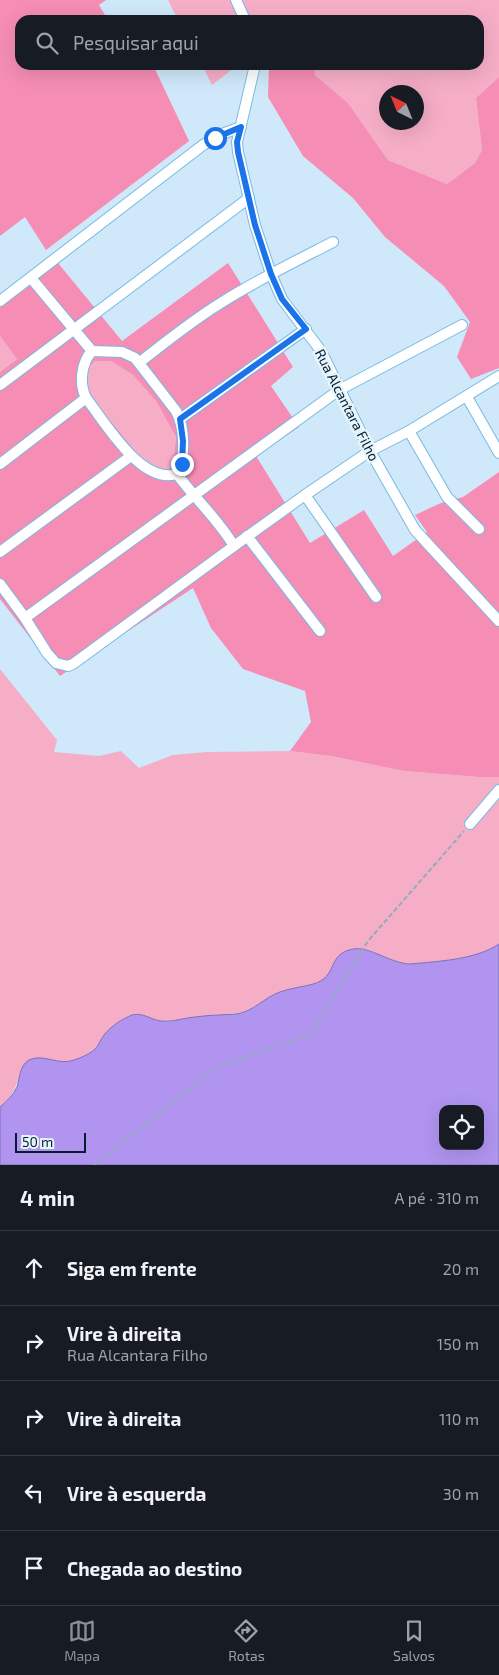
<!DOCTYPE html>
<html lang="pt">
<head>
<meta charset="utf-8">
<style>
  body { margin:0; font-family:"Exo 2",sans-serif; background:#20242c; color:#f1f3f6 }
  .controls { position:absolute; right:15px; bottom:15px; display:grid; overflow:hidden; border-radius:10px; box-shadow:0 5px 20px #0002 }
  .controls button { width:45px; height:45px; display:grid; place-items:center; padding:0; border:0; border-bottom:1px solid #363941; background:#171b24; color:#f1f3f6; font:25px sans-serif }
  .compass { position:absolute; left:379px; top:85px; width:45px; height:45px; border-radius:50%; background:#171b24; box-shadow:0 5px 20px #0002; rotate:317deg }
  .scale { position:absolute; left:15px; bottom:12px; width:71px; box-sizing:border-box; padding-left:5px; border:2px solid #04202f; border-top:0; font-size:14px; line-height:18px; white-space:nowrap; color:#04202f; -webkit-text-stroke:4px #e7f4fc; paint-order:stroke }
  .stop { position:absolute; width:15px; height:15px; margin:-11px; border:4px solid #1a73e8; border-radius:50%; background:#fff }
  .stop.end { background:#1a73e8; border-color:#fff; box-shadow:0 1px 5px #0008 }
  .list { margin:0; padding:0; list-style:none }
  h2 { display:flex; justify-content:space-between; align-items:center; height:65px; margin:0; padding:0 20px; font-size:21px }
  h2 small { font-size:16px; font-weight:400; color:#9ea1a6 }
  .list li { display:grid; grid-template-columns:32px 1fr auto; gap:15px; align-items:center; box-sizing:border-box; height:75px; padding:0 20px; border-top:1px solid #363941 }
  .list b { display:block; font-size:19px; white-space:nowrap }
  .list p { margin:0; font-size:16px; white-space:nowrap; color:#9ea1a6 }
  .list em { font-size:16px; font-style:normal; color:#9ea1a6 }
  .icon { flex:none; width:28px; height:28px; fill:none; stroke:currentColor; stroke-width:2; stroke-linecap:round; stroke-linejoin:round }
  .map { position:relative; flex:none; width:499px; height:1165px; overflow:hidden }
  .search { position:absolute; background:#171b24; box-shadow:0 5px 20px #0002; left:15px; right:15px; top:15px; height:55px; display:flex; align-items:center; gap:12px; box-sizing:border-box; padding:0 18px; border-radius:15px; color:#9ea1a6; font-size:19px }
  .sheet { height:440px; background:#171b24 }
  nav { display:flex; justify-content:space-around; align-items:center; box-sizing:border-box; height:70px; border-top:1px solid #363941; background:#171b24; font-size:14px; color:#9ea1a6 }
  nav a { display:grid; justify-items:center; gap:2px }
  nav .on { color:#8c9099 }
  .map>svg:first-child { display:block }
</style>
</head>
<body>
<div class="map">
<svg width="499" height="1165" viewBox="0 0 499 1165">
  <rect width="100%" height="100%" fill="#cfe8fa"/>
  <g fill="#f6aec7" fill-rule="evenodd">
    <path d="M168 0H499V77L476 98 482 150 475 163 447 184 388 160 348 103 315 75 314 65H479V20H178ZM386 92H416V122H386Z"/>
    <polygon points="202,65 238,65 212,85"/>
    <polygon points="0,336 17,359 0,372"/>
    <polygon points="95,361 111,361 133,375 156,401 176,437 173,466 165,472 143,461 93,399 85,381 89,367"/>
    <path d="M0 669 57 740 54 752 99 756 121 751 139 768 173 755 207 752 290 751 331 756 404 771 479 777H499V944C475 960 439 961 411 964H400L368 950 331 972 322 981 280 992 245 1012 163 1021H120L104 1035 98 1046 88 1054 71 1062H65L43 1058 21 1069C17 1085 13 1096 0 1107Z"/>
  </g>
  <g fill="#f68db4" fill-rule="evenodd">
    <polygon points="0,0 106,0 99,5 108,20 20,20 20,65 153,65 189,141 46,250 25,217 0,236"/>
    <polygon points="269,65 314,65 315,75 348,103 388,160 447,184 475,163 482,150 476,98 499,77 499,368 471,379 457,357 470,322 444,286 385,237 353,198 303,156 268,97"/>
    <path d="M58 263 122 341 228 263 293 367 271 386 299 427 256 456 310 543 364 510 393 556 427 532 415 515 441 503 463 497 499 472V777H479L404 771 331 756 290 751 311 722 305 691 243 669 211 628 193 588 60 676 0 599V372L17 359 0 336V307ZM95 361H111L133 375 156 401 176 437 173 466 165 472 143 461 93 399 85 381 89 367Z"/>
  </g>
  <path fill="#b094f0" stroke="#7c71b6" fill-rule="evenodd" d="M499 944V1165H0V1107C7 1101 13 1095 17 1087 20 1078 19 1066 29 1060 43 1053 59 1066 74 1060 80 1058 88 1055 94 1050 99 1046 100 1040 104 1035 111 1026 122 1019 132 1015 143 1012 151 1020 161 1021 172 1022 184 1018 195 1017 209 1015 223 1015 236 1014 253 1012 265 997 280 992 291 988 302 987 313 984 339 977 326 954 353 949 370 946 391 964 411 964 439 961 475 960 499 944ZM443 1109H480V1146H443Z"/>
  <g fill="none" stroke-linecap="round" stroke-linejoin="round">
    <g stroke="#78bae4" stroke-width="12">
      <g id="minor">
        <polyline points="236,0 245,20"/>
        <polyline points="255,65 237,142 238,152 255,225 271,274 282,299 321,351 370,451 415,530 499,621"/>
        <path d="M31 278 92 351C81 363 79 384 86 398 105 422 141 485 177 474 195 499 218 519 234 546"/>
        <polyline points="0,301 203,145 222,134 241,127"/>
        <path d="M92 351 122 352 135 358 176 411C185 427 186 459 177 474"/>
        <path d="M140 362C167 341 194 319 224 301 259 279 296 261 333 242"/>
        <polyline points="0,385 249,198"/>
        <polyline points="467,397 499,453"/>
        <polyline points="180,419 306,329"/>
        <polyline points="409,431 447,497 479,529"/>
        <polyline points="0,464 86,398"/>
        <polyline points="305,495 376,597"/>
        <polyline points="247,536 320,631"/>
        <polyline points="0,552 131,456"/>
        <polyline points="0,584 25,618 47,653 56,663 68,666 73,664 234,546 305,495 370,451 409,431 499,376"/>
        <polyline points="25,618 339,390 462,325"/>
        <polyline points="470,824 499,790"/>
      </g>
    </g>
    <polyline stroke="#92abbd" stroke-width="2" stroke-dasharray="5 2.5" stroke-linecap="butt" points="94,1165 218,1067 311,1034 368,941 464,831"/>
    <use href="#minor" stroke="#fff" stroke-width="10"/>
  </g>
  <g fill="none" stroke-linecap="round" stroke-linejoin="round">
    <polyline stroke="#1a73e8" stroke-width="6" points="182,464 183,441 180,419 306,329 282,299 271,274 255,225 238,152 237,142 241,127 215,138"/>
  </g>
  <g text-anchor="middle" stroke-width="5" stroke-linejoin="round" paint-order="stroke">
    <g font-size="14" fill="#04202f" stroke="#e7f4fc">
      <text transform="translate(347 405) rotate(63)" y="5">Rua Alcantara Filho</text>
    </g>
  </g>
</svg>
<div class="controls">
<button><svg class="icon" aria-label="locate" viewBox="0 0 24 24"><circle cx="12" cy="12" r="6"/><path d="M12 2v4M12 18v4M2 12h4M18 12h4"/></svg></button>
</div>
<svg class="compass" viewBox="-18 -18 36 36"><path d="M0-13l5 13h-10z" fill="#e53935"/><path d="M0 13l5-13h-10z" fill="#9ea1a6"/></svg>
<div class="scale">50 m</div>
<div class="stop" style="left:215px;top:138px"></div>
<div class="stop end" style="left:182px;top:464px"></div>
<div class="search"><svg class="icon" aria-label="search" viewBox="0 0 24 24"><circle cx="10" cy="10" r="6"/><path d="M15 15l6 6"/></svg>Pesquisar aqui</div>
</div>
<section class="sheet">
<h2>4 min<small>A pé · 310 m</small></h2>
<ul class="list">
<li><svg class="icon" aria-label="ahead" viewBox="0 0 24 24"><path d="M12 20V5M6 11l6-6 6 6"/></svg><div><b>Siga em frente</b></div><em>20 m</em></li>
<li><svg class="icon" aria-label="right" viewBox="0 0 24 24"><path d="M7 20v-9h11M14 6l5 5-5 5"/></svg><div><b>Vire à direita</b><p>Rua Alcantara Filho</p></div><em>150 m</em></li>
<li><svg class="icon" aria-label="right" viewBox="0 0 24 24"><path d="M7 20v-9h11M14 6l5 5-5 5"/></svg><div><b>Vire à direita</b></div><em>110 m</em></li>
<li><svg class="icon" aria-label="left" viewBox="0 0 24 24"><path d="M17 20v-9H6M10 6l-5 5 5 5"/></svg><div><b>Vire à esquerda</b></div><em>30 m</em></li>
<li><svg class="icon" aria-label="arrive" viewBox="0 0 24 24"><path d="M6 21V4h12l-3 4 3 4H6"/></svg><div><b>Chegada ao destino</b></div></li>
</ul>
</section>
<nav>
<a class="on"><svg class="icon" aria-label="map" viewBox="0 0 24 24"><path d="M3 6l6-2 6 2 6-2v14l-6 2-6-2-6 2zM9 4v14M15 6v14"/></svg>Mapa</a>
<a><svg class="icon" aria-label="directions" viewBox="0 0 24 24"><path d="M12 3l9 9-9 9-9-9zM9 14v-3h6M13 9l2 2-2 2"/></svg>Rotas</a>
<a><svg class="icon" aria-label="saved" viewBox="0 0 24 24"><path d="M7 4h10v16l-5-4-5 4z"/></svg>Salvos</a>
</nav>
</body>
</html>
